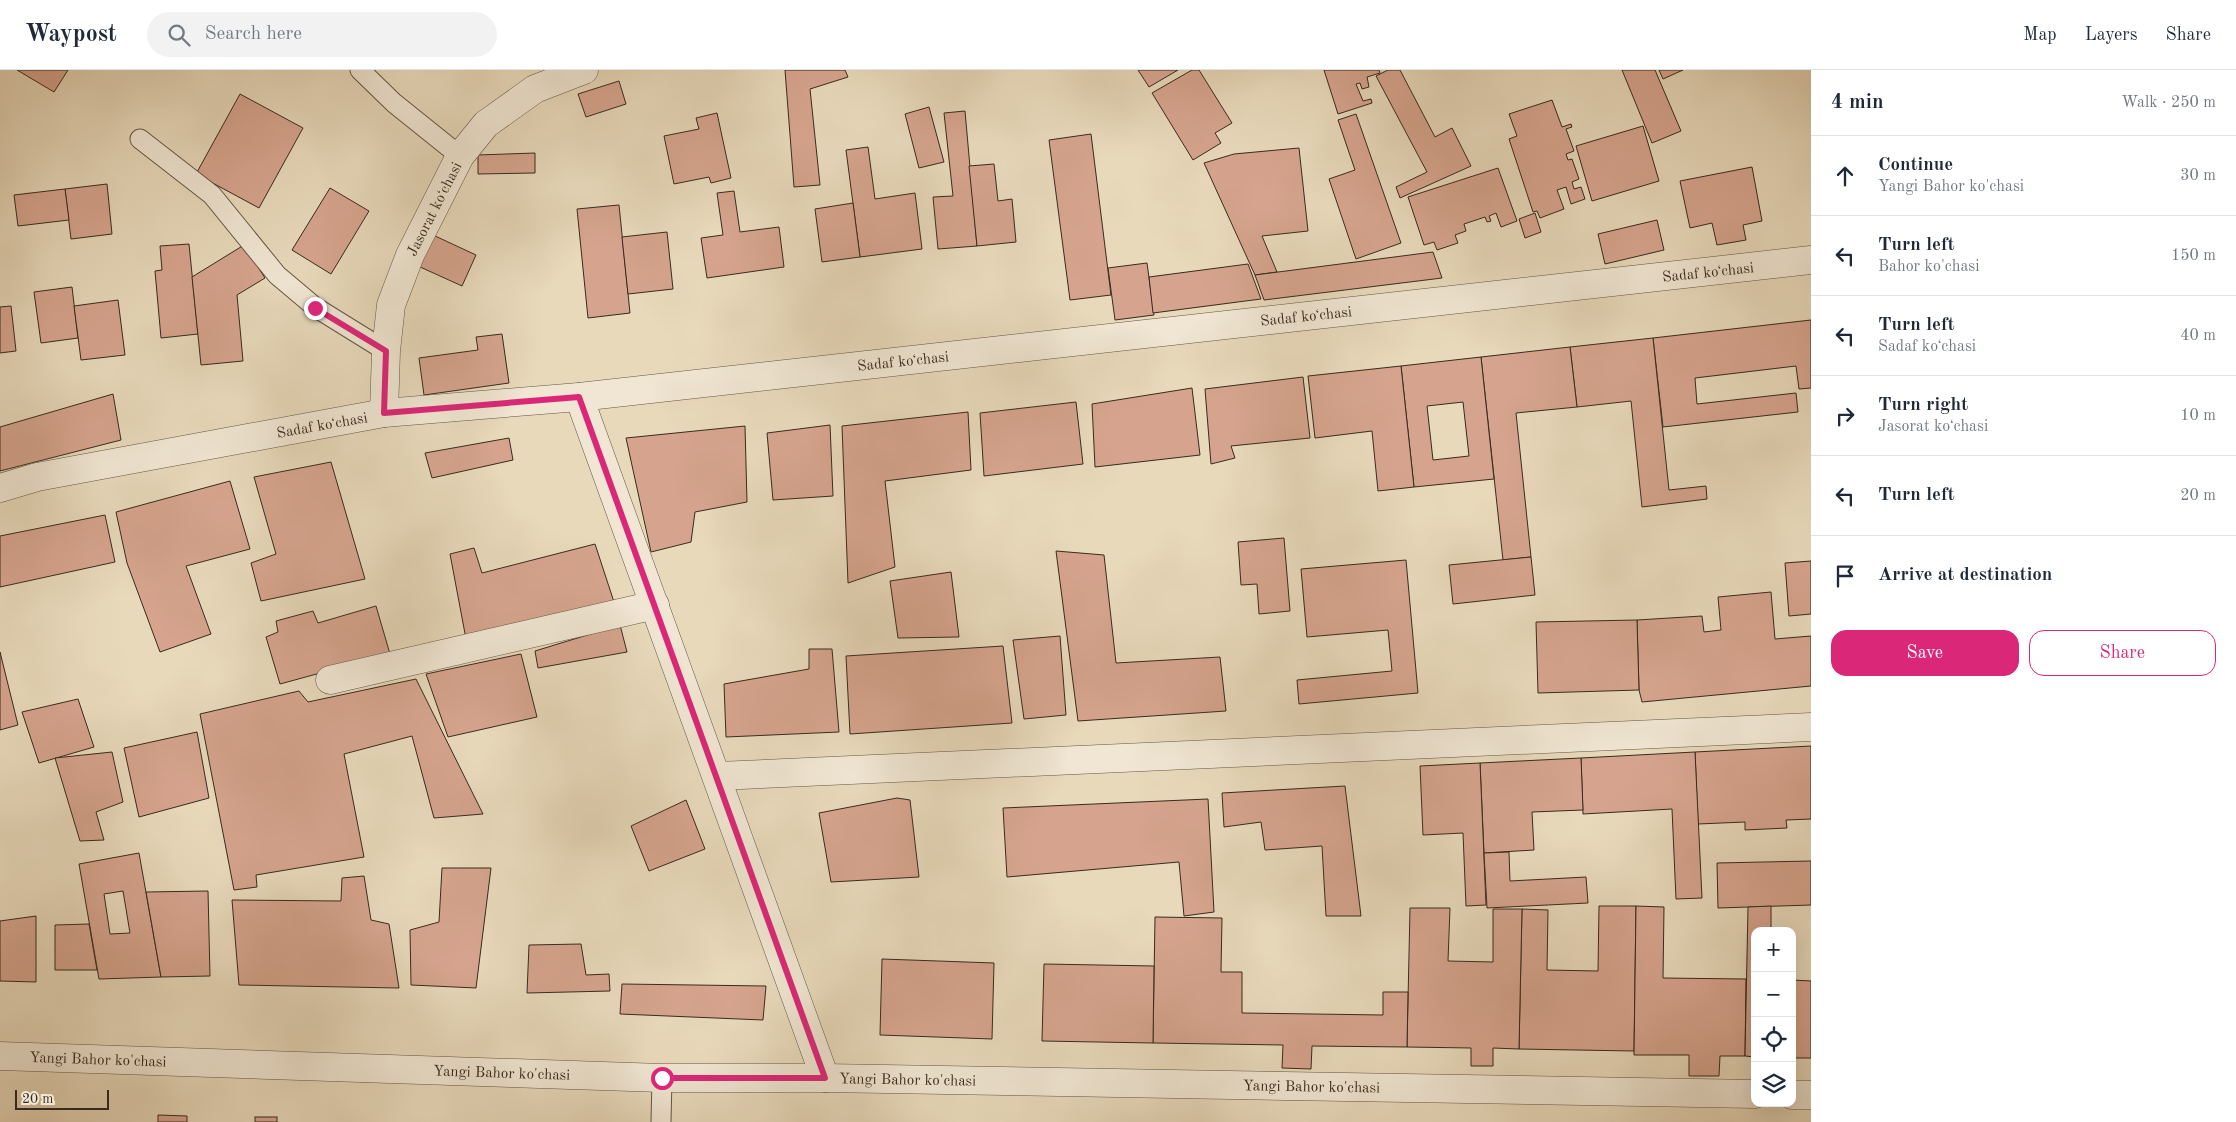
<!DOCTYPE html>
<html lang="en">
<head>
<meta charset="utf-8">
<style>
  body { margin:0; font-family:"Old Standard TT",serif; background:#f2f2f3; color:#1f2937 }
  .controls { position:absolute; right:15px; bottom:15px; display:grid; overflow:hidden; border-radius:10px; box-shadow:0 5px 20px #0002 }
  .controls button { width:45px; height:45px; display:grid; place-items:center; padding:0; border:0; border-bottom:1px solid #e0e1e3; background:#fff; color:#1f2937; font:25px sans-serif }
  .scale { position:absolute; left:15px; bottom:12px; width:94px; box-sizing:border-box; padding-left:5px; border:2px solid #382a1d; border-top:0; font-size:14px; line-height:18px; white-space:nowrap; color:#382a1d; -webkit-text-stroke:4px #f0e6d3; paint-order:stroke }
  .stop { position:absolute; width:15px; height:15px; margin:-11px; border:4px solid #db2777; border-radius:50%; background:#fff }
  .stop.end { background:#db2777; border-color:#fff; box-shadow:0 1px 5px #0008 }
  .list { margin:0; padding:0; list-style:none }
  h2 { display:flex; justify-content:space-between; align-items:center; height:65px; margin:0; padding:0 20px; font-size:21px }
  h2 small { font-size:16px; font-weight:400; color:#747a83 }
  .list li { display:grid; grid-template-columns:32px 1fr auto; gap:15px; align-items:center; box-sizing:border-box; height:80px; padding:0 20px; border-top:1px solid #e0e1e3 }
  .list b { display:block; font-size:19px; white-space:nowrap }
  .list p { margin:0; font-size:16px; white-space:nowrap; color:#747a83 }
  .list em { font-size:16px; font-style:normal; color:#747a83 }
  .actions { display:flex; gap:10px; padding:15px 20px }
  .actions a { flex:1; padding:11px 0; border:1px solid #db2777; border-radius:15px; text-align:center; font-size:18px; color:#db2777 }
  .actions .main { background:#db2777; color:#fff }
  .icon { flex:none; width:28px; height:28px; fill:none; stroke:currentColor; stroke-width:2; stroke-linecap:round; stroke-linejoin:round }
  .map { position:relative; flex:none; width:1811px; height:1052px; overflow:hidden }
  header { display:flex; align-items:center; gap:30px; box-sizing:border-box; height:70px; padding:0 25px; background:#fff; border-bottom:1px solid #e0e1e3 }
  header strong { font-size:24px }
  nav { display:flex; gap:28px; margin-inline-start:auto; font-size:18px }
  .search { width:350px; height:45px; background:#f2f2f3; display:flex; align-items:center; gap:12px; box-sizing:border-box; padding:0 18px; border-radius:28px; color:#747a83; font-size:19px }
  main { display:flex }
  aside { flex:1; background:#fff }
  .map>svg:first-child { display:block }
</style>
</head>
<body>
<header>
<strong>Waypost</strong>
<div class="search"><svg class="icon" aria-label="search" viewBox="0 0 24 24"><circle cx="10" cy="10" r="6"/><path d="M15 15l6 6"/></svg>Search here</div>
<nav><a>Map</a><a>Layers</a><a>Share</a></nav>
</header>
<main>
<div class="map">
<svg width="1811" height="1052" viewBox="0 0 1811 1052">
  <rect width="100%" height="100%" fill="#e8d9bb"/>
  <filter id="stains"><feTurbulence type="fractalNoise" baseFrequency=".004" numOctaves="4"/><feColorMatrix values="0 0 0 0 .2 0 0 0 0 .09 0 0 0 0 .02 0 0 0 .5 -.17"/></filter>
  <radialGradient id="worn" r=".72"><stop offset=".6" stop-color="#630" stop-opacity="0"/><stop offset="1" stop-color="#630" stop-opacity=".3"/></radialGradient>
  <g fill="#d6a48e" stroke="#382a1d" fill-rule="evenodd">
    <polygon points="17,0 68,0 54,22"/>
    <polygon points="785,0 845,0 848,7 810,19 820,115 794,117"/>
    <polygon points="1138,0 1178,0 1149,17"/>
    <polygon points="1192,0 1199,0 1232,53 1215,63 1221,73 1193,90 1152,23"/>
    <polygon points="1324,0 1379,0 1380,3 1367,7 1369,17 1362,19 1360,13 1356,14 1363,31 1371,29 1372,33 1338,44"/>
    <polygon points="1388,0 1400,0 1435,67 1452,58 1471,96 1400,128 1396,117 1427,102 1376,6"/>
    <polygon points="1622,0 1655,0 1681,61 1652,73"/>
    <polygon points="1659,0 1683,0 1663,9"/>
    <polygon points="619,11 626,34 586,47 578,24"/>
    <polygon points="240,24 303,58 259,138 196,104"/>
    <polygon points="1552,30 1562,57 1571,54 1572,57 1566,59 1574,81 1566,84 1568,90 1572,89 1579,109 1572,112 1574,119 1581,117 1585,129 1571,134 1566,117 1557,120 1564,139 1540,148 1537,141 1533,142 1509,69 1517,66 1509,44"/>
    <polygon points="929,37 944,92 919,98 905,44"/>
    <polygon points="965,41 977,176 938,179 933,127 953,126 944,43"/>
    <polygon points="717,43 731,108 711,113 709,107 674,114 664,66 699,59 696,48"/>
    <polygon points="1356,44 1401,173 1356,189 1329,109 1355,100 1338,50"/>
    <polygon points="1643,56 1659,111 1592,131 1576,76"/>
    <polygon points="1091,64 1111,225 1070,230 1049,70"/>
    <polygon points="868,77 875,129 915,123 922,179 860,187 846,80"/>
    <polygon points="1299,78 1308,161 1262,166 1277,202 1255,205 1204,93 1234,84"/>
    <polygon points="535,83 535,103 478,104 478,85"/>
    <polygon points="994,94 998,131 1012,129 1016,172 977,176 969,96"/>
    <polygon points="1752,97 1762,151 1743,155 1746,170 1717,175 1712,153 1690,158 1680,111"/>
    <polygon points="1498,98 1517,151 1501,157 1496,143 1489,146 1491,151 1487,152 1485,147 1464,154 1466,161 1455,165 1458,173 1437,180 1434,172 1424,175 1408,127"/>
    <polygon points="107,114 112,164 71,169 65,119"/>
    <polygon points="330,118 369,141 331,204 292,180"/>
    <polygon points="65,119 69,150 18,156 14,125"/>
    <polygon points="734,121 740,162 779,157 784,197 707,208 701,168 723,165 717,123"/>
    <polygon points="853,133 860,187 822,192 815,139"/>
    <polygon points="619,135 630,243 588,248 577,139"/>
    <polygon points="1535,143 1541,162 1525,168 1519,149"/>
    <polygon points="1657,150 1664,180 1605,194 1598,164"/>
    <polygon points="667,162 673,219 628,224 622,167"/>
    <polygon points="433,165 476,185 462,216 418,196"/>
    <polygon points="189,174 198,264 161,268 155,201 162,200 160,176"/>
    <polygon points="244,175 265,208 237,225 243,291 201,295 192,207"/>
    <polygon points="1433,182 1442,208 1264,230 1255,205"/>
    <polygon points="1147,193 1154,245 1115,250 1108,198"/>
    <polygon points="1248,194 1261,229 1153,243 1149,207"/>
    <polygon points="72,217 78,268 41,273 34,222"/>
    <polygon points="118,230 125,285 81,290 74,236"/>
    <polygon points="11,236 16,281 0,283 0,237"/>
    <polygon points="1811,250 1811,318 1799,319 1796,296 1695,308 1697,334 1796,323 1798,342 1663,357 1653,268"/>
    <polygon points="502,264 509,313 424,325 419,288 478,280 476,267"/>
    <polygon points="1653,268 1669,420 1706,416 1707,429 1642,437 1631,331 1577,337 1570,277"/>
    <polygon points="1570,277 1577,337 1516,343 1531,487 1503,490 1481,287"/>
    <path d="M1481 287 1494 409 1414 417 1401 296ZM1463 332 1469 386 1433 390 1427 336Z"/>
    <polygon points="1401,296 1414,417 1378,421 1372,361 1315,368 1308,306"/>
    <polygon points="1303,307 1310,368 1231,376 1235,388 1211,394 1205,319"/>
    <polygon points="1192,318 1200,385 1095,397 1092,334"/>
    <polygon points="113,324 121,370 0,401 0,357"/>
    <polygon points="1076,332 1083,394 984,406 980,343"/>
    <polygon points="968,342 971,400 885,411 895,497 848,513 842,356"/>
    <polygon points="830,355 833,426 773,430 767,363"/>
    <polygon points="745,356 747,432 695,442 691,472 651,482 626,368"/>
    <polygon points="509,368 513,390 432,408 425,383"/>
    <polygon points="331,392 365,509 261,531 251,493 276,484 254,407"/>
    <polygon points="230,411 250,479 186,496 211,564 160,582 127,493 116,442"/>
    <polygon points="105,445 115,492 0,517 0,466"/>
    <polygon points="1284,468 1290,541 1259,544 1257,514 1241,515 1238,472"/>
    <polygon points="595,474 614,532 466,569 450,484 474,478 482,503"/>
    <polygon points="1056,481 1104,485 1116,593 1220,587 1226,641 1078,651"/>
    <polygon points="1531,487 1535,525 1453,534 1449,495"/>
    <polygon points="1406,490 1418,623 1299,634 1297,610 1392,601 1388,560 1307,567 1301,499"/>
    <polygon points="1811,491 1811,544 1789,546 1785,493"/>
    <polygon points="951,502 959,567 898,568 890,511"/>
    <polygon points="1771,522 1775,569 1811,566 1811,616 1642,632 1639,620 1637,550 1702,546 1704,562 1721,560 1718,527"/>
    <polygon points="376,536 390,584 280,614 266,567 278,562 276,551 313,541 318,553"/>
    <polygon points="1637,550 1639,620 1538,623 1536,552"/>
    <polygon points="620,555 627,582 538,598 535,581"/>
    <polygon points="1060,566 1066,645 1024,649 1013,570"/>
    <polygon points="1003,576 1012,653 850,664 846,586"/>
    <polygon points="809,579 832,579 839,662 726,667 724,614 809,599"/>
    <polygon points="0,582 18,655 0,660"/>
    <polygon points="521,584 537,647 448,667 426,604"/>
    <polygon points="416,609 483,744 434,748 412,666 344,684 364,787 256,805 257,817 234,820 200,644 299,621 308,632"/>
    <polygon points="78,629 94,677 39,693 22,642"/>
    <polygon points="197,662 209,728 139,747 124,678"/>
    <polygon points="1811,676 1811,749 1786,750 1787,758 1745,760 1745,752 1698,754 1695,682"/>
    <polygon points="112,682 123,732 96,742 104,770 80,771 55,688"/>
    <polygon points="1695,682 1702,828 1676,829 1672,739 1583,744 1581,688"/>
    <polygon points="1581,688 1583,740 1532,742 1534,780 1484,783 1480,693"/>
    <polygon points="1480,693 1486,835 1466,836 1463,763 1423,765 1420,696"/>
    <polygon points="1345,716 1361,846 1326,846 1322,776 1265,780 1261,752 1224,757 1222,723"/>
    <polygon points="897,728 910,730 919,807 831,812 819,743"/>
    <polygon points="1208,729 1214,842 1184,846 1179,792 1007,807 1003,738"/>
    <polygon points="686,730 705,779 649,801 631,756"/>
    <polygon points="1509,782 1510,811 1586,807 1588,833 1487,838 1484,783"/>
    <path d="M139 783 161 907 99 909 79 794ZM123 821 130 863 110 864 104 824Z"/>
    <polygon points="1811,791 1811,835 1718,838 1717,793"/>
    <polygon points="442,798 491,798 476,918 411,915 410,860 439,852"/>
    <polygon points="364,806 371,850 389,854 399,918 239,915 232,830 341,831 342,808"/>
    <polygon points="208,821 210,906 161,907 146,822"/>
    <polygon points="1599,836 1636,836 1634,981 1519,979 1522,839 1548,840 1547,900 1598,901"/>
    <polygon points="1636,836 1664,837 1663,908 1746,909 1745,986 1720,986 1719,1006 1689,1006 1689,985 1634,985"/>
    <polygon points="1771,836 1771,861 1755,861 1755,987 1745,986 1748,837"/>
    <polygon points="1410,838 1450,838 1448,891 1493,892 1493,839 1522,839 1519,979 1493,978 1493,996 1471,996 1471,978 1407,977"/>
    <polygon points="36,846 36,912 0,911 0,851"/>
    <polygon points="1155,847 1222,848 1221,902 1242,902 1242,943 1383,945 1383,922 1408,922 1407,977 1312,976 1311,999 1282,998 1283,975 1153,973"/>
    <polygon points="89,854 97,900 55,900 55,855"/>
    <polygon points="581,874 586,905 609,904 610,921 527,923 529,875"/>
    <polygon points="882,889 994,893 992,969 880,965"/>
    <polygon points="1044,894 1154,896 1153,973 1042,971"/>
    <polygon points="1792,910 1811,911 1811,988 1794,988 1793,1004"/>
    <polygon points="622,914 766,916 763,950 620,944"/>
    <polygon points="158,1045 187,1046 187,1052 158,1052"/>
    <rect x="255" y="1047" width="22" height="5"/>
  </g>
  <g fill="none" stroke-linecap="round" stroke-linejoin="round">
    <g stroke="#645644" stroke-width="21">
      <g id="service">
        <polyline points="360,0 394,33 460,86"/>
        <polyline points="140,69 212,125 277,205 315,237 386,281"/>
        <polyline points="661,1052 662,1008"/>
      </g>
    </g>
    <g stroke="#645644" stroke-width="29">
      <g id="minor">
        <polyline points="579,327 825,1008"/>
        <polyline points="384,343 386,281 391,235 410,185 460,86 486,54 535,19 584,0"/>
        <polyline points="0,418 37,407 384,343 579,327 1811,190"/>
        <polyline points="330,610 655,535"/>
        <polyline points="718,706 1811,657"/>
      </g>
    </g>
    <g stroke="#645644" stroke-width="29">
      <g id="tertiary">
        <path id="s1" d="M0 986 662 1008H825L1755 1024"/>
        <polyline points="1792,1025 1811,1025"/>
      </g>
    </g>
    <use href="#service" stroke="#f0e6d3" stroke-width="19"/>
    <use href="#minor" stroke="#f0e6d3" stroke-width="28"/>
    <use href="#tertiary" stroke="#f0e6d3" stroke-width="28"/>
  </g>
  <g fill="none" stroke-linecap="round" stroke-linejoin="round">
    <polyline stroke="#db2777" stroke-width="6" points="315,238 386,281 384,343 579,327 825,1008 662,1008"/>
  </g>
  <g text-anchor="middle" stroke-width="4" stroke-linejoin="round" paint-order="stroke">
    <g font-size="15" fill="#382a1d" stroke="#f0e6d3">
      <text transform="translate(434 139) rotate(-63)" y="5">Jasorat koʻchasi</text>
      <text transform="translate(1708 202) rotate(-6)" y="5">Sadaf koʻchasi</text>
      <text transform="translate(1306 246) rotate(-6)" y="5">Sadaf koʻchasi</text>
      <text transform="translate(903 291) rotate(-6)" y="5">Sadaf koʻchasi</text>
      <text transform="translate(322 355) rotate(-10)" y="5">Sadaf koʻchasi</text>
      <text dy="5" stroke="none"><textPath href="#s1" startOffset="98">Yangi Bahor ko'chasi</textPath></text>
      <text dy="5" stroke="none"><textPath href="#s1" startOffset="502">Yangi Bahor ko'chasi</textPath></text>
      <text dy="5" stroke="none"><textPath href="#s1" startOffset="908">Yangi Bahor ko'chasi</textPath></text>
      <text dy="5" stroke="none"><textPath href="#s1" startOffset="1312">Yangi Bahor ko'chasi</textPath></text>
    </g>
  </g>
  <rect width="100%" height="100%" filter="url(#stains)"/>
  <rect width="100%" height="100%" fill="url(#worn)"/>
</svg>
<div class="controls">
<button>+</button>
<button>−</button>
<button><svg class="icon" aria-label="locate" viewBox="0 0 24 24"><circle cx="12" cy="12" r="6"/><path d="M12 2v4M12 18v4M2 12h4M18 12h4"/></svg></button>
<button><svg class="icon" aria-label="layers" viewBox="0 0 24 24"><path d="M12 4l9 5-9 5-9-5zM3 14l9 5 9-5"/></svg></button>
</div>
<div class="scale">20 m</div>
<div class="stop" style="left:662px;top:1008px"></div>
<div class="stop end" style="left:315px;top:238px"></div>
</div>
<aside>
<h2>4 min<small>Walk · 250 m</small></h2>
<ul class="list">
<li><svg class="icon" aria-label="ahead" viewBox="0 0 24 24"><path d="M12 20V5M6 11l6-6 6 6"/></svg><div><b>Continue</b><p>Yangi Bahor ko'chasi</p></div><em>30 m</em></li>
<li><svg class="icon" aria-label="left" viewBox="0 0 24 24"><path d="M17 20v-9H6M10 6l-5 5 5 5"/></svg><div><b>Turn left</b><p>Bahor ko'chasi</p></div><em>150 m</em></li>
<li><svg class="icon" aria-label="left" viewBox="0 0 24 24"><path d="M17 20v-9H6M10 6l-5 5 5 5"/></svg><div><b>Turn left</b><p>Sadaf koʻchasi</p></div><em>40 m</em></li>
<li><svg class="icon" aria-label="right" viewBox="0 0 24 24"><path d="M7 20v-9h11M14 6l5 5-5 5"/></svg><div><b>Turn right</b><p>Jasorat koʻchasi</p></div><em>10 m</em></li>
<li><svg class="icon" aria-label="left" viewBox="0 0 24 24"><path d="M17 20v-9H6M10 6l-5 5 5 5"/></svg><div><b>Turn left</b></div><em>20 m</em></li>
<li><svg class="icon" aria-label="arrive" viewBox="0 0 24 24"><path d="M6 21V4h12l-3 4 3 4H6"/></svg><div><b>Arrive at destination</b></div></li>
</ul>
<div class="actions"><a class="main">Save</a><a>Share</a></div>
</aside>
</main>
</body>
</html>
